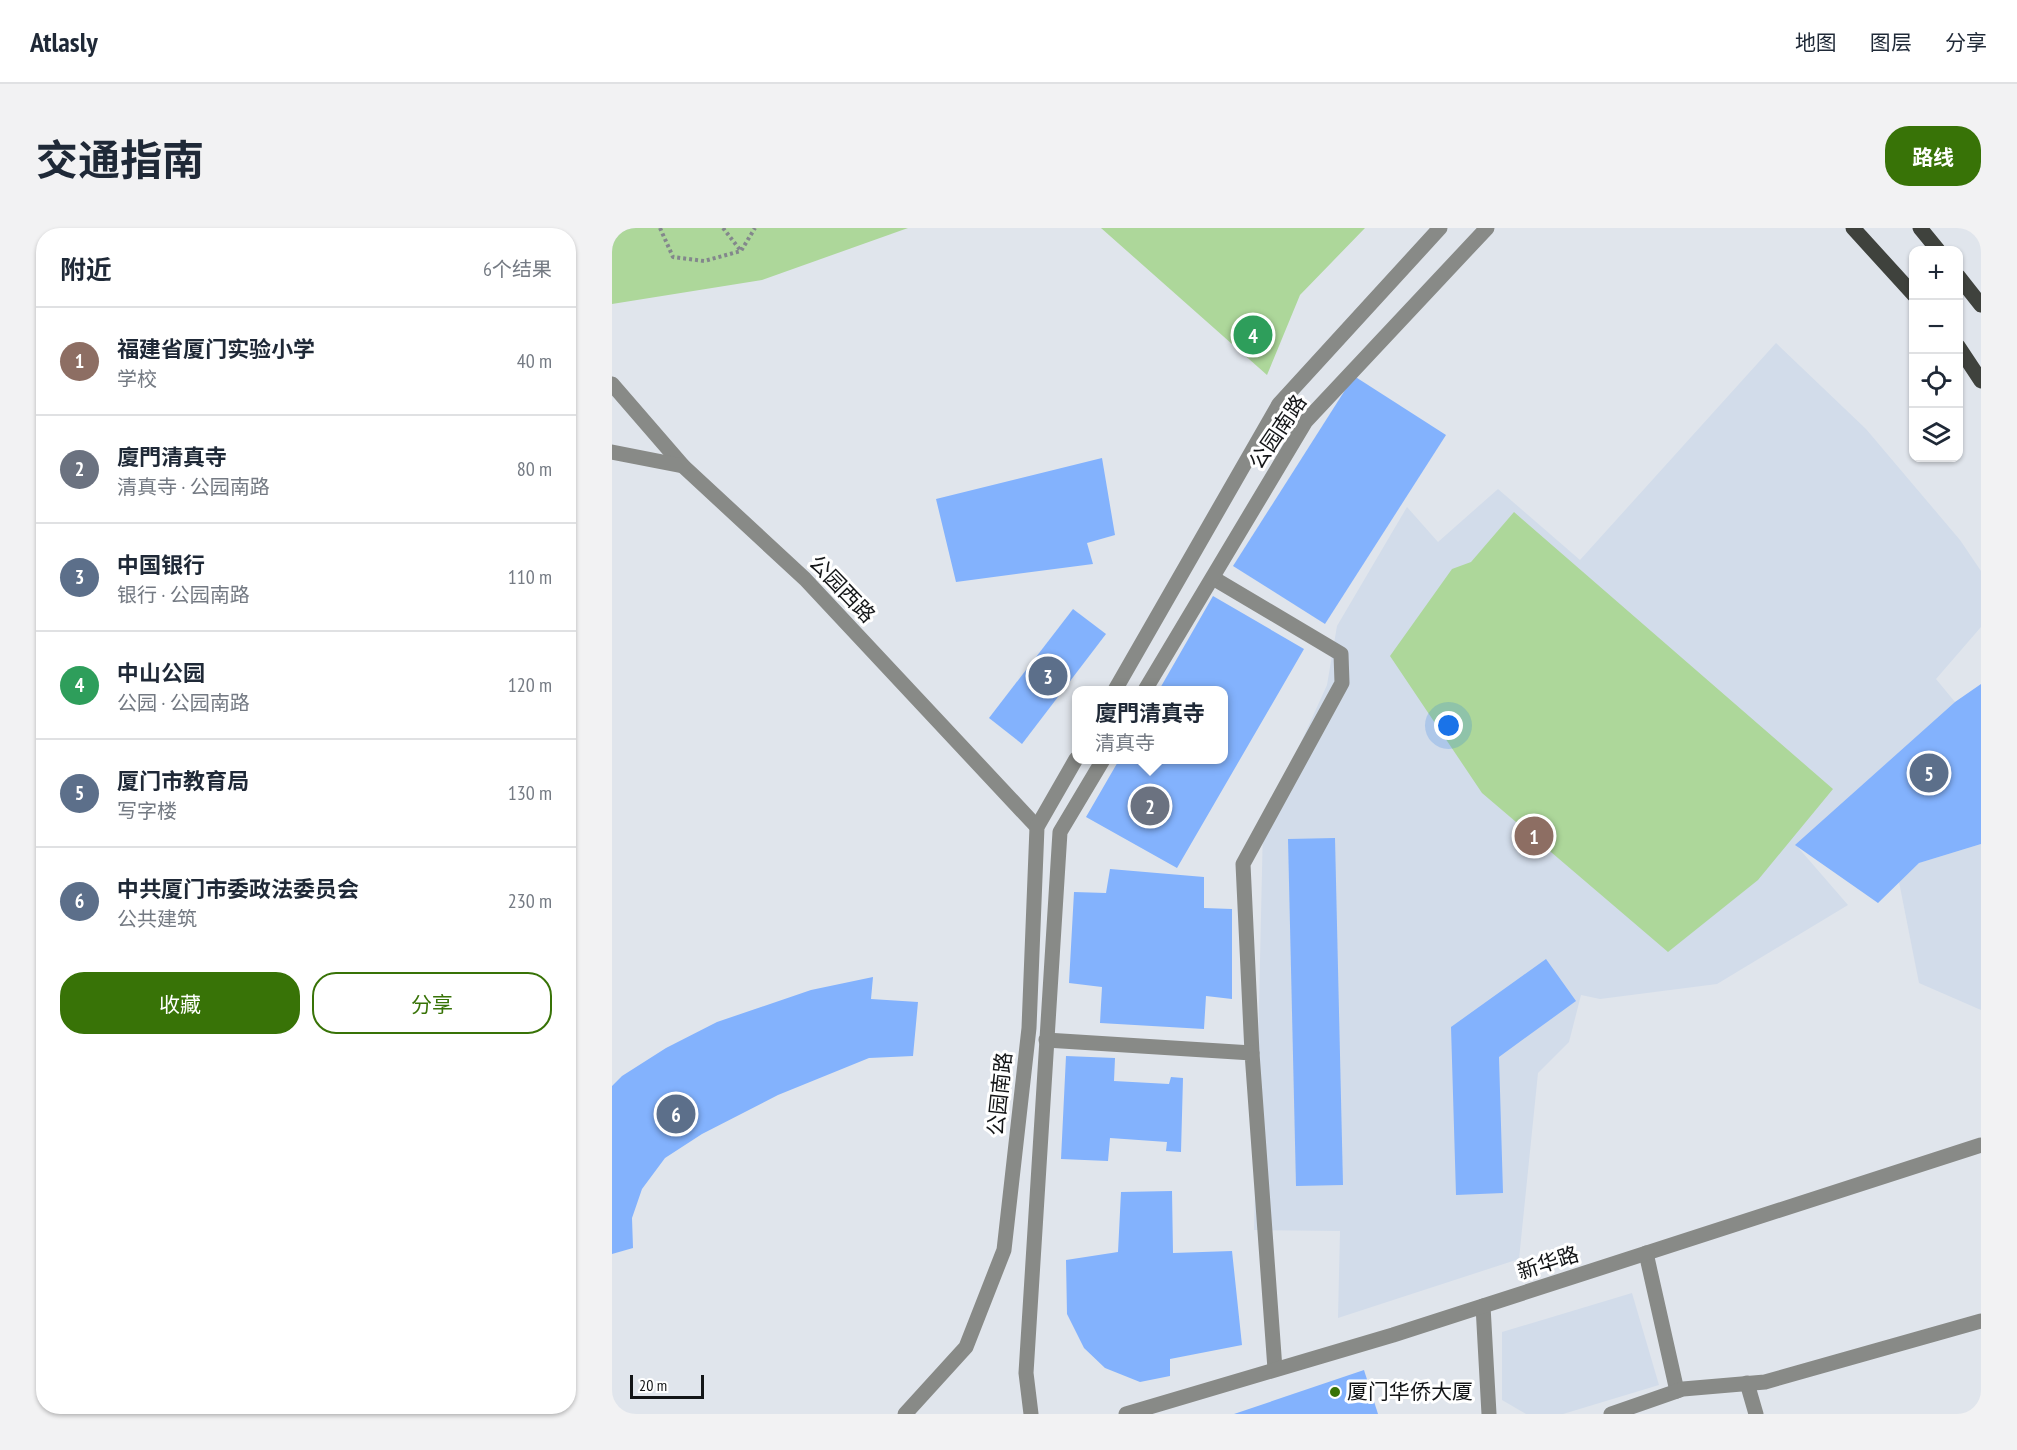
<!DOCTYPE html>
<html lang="zh">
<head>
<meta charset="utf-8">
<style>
  body { margin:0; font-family:"PT Sans Narrow","Noto Sans SC",sans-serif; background:#f2f2f3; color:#1f2937 }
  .controls { position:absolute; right:18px; top:18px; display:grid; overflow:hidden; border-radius:12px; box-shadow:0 2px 4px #0004 }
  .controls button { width:54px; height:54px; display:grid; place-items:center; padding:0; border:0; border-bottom:2px solid #e0e1e3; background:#fff; color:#1f2937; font:30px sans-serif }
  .scale { position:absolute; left:18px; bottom:15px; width:74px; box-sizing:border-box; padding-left:6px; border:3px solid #131517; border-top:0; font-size:16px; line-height:21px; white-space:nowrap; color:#131517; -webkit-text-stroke:4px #fff; paint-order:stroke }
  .you { position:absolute; left:837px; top:498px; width:21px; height:21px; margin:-15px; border:4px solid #fff; border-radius:50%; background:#1a73e8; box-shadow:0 0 0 9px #1a73e833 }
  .badge { display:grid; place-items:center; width:39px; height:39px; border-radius:50%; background:#387307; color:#fff; font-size:20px; font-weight:700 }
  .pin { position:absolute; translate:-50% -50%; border:3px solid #fff; box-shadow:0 2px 6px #0006 }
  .popup { position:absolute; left:460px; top:458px; width:156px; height:78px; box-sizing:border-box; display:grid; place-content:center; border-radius:12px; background:#fff; filter:drop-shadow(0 2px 4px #0005); font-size:20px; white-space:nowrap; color:#747a83 }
  .popup b { font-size:22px; color:#1f2937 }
  .popup::after { content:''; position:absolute; left:50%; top:100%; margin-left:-12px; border:12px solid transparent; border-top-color:#fff }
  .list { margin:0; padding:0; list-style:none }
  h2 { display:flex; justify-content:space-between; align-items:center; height:78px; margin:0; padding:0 24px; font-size:26px }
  h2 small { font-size:20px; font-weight:400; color:#747a83 }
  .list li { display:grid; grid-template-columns:39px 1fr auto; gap:18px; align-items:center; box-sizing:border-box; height:108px; padding:0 24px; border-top:2px solid #e0e1e3 }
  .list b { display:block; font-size:22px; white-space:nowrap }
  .list p { margin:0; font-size:20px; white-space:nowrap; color:#747a83 }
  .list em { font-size:20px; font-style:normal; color:#747a83 }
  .actions { display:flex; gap:12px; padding:18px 24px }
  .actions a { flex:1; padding:14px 0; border:2px solid #387307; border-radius:24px; text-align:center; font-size:21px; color:#387307 }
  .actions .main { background:#387307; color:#fff }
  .icon { flex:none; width:33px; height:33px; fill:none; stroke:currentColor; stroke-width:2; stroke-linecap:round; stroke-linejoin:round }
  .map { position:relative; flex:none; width:1369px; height:1186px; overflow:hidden; border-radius:24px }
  header { display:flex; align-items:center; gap:36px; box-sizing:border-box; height:84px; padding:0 30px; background:#fff; border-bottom:2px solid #e0e1e3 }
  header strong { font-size:28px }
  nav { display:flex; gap:33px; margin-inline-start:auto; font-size:21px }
  .intro { display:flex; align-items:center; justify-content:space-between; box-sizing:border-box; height:144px; padding:0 36px }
  h1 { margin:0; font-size:42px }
  .button { padding:15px 27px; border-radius:24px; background:#387307; color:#fff; font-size:21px; font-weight:700 }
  main { display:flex; gap:36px; padding:0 36px }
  aside { flex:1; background:#fff; border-radius:24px; box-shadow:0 2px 4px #0004 }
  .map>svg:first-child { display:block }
</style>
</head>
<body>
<header>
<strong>Atlasly</strong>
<nav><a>地图</a><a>图层</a><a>分享</a></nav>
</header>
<div class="intro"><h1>交通指南</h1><a class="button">路线</a></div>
<main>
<aside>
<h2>附近<small>6个结果</small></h2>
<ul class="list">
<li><span class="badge" style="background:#8d6e63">1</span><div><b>福建省厦门实验小学</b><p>学校</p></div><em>40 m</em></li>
<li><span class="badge" style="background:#6b7280">2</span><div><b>廈門清真寺</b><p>清真寺 · 公园南路</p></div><em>80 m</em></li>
<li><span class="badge" style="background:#5c6f8a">3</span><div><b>中国银行</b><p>银行 · 公园南路</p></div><em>110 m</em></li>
<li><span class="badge" style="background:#2e9e5b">4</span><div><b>中山公园</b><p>公园 · 公园南路</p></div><em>120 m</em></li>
<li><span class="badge" style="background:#5c6f8a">5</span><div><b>厦门市教育局</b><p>写字楼</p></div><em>130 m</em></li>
<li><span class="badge" style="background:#5c6f8a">6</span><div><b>中共厦门市委政法委员会</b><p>公共建筑</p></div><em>230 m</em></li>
</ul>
<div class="actions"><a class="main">收藏</a><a>分享</a></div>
</aside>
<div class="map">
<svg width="1369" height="1186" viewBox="0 0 1369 1186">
  <rect width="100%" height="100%" fill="#e0e5ec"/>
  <g fill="#d2dcea">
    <polygon points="1164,115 1254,201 1348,312 1369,343 1369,399 1324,451 1343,474 1184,617 1236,677 1105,756 988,771 969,767 957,814 926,845 907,1031 726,1090 728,1003 642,1002 651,598 715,457 725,398 795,279 826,314 886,261 968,332"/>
    <polygon points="1369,616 1369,782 1307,755 1287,654 1307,635"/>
    <polygon points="1020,1065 1047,1157 951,1186 914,1186 890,1172 890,1104"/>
  </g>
  <g fill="#add79a">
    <polygon points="0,0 296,0 150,52 0,76"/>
    <polygon points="489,0 753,0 688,67 655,147"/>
    <polygon points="902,284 1221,561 1146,652 1056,724 870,565 778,428 840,341 859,334"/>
  </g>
  <g fill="#83b2fd">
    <polygon points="742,148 834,207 713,396 621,338"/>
    <polygon points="490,230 503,307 475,315 481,336 344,354 324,271"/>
    <polygon points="601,368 692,421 565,640 474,589 507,532 612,532 612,462 547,462"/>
    <polygon points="461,381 494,406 410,516 377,490"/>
    <polygon points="1369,456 1369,616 1307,635 1266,675 1183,617 1343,474"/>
    <polygon points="723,610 731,957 684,958 676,611"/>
    <polygon points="498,641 592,649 592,680 620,681 620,771 594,768 592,801 488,795 490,759 457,755 462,664 494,665"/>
    <polygon points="934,731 964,773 887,829 891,965 844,967 839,799"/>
    <polygon points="261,749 259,771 306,774 301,828 257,830 166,867 90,906 53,930 30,961 20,990 21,1020 0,1026 0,858 10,848 54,820 105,794 199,762"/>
    <polygon points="454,828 503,830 502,853 557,856 559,849 571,850 569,924 554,923 555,914 498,910 496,933 449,931"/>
    <polygon points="560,963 561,1025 620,1023 630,1117 558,1131 558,1148 528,1154 493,1140 472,1120 455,1086 454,1032 506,1024 509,964"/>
    <polygon points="752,1142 766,1186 622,1186"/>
  </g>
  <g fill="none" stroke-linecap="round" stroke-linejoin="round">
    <g stroke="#83878c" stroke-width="4" stroke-dasharray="3 3" stroke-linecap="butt">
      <polyline points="48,0 61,29 92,33 129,23"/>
      <polyline points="111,0 129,23 143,0"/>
    </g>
    <g stroke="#888a87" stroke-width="15">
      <polyline points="0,156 71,238 193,351 425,599"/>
      <polyline points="0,224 71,238"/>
      <polyline points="601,350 729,426 730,455 631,636 640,825"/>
      <polyline points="503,462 667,176 828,0"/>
      <polyline points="533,462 694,193 875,0"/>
      <polyline points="434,812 640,825 663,1141"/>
      <polyline points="1034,1025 1065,1163"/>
      <polyline points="871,1078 877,1186"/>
      <polyline points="1135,1155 1144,1186"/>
      <polyline points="293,1186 354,1119 392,1022 417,800 425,599 464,531"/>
      <polyline points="419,1186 414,1145 448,604 491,532"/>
      <polyline points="514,1186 781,1107 1369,917"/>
      <polyline points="999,1186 1071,1161 1153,1154 1369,1093"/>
    </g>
    <g stroke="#3f423d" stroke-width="15">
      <polyline points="1241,0 1302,67"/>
      <polyline points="1308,0 1326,22"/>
      <polyline points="1346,48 1369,77"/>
      <polyline points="1346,118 1369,153"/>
    </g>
  </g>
  <circle fill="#387307" stroke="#fff" stroke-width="2" cx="723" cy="1164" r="6"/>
  <g text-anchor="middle" stroke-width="6" stroke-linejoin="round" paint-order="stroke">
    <g font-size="21" fill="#131517" stroke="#fff">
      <text transform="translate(666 204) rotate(-56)" y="7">公园南路</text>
      <text transform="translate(230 361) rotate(46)" y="7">公园西路</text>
      <text transform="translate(388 866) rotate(-84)" y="7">公园南路</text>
      <text transform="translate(936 1035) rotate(-18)" y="7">新华路</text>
    </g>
    <g font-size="21" fill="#131517" stroke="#fff" text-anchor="start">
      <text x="735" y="1171">厦门华侨大厦</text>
    </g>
  </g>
</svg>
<div class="controls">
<button>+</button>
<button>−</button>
<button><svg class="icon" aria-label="locate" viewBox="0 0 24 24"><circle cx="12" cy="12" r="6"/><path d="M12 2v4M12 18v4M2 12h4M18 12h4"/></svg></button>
<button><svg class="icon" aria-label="layers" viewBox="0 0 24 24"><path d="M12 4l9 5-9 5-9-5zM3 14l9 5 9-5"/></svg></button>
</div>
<div class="scale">20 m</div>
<div class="you"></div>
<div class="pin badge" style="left:922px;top:608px;background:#8d6e63">1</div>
<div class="pin badge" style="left:538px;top:578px;background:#6b7280">2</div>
<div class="popup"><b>廈門清真寺</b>清真寺</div>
<div class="pin badge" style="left:436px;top:448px;background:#5c6f8a">3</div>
<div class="pin badge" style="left:641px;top:107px;background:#2e9e5b">4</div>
<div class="pin badge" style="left:1317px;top:545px;background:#5c6f8a">5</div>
<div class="pin badge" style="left:64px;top:886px;background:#5c6f8a">6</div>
</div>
</main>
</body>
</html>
